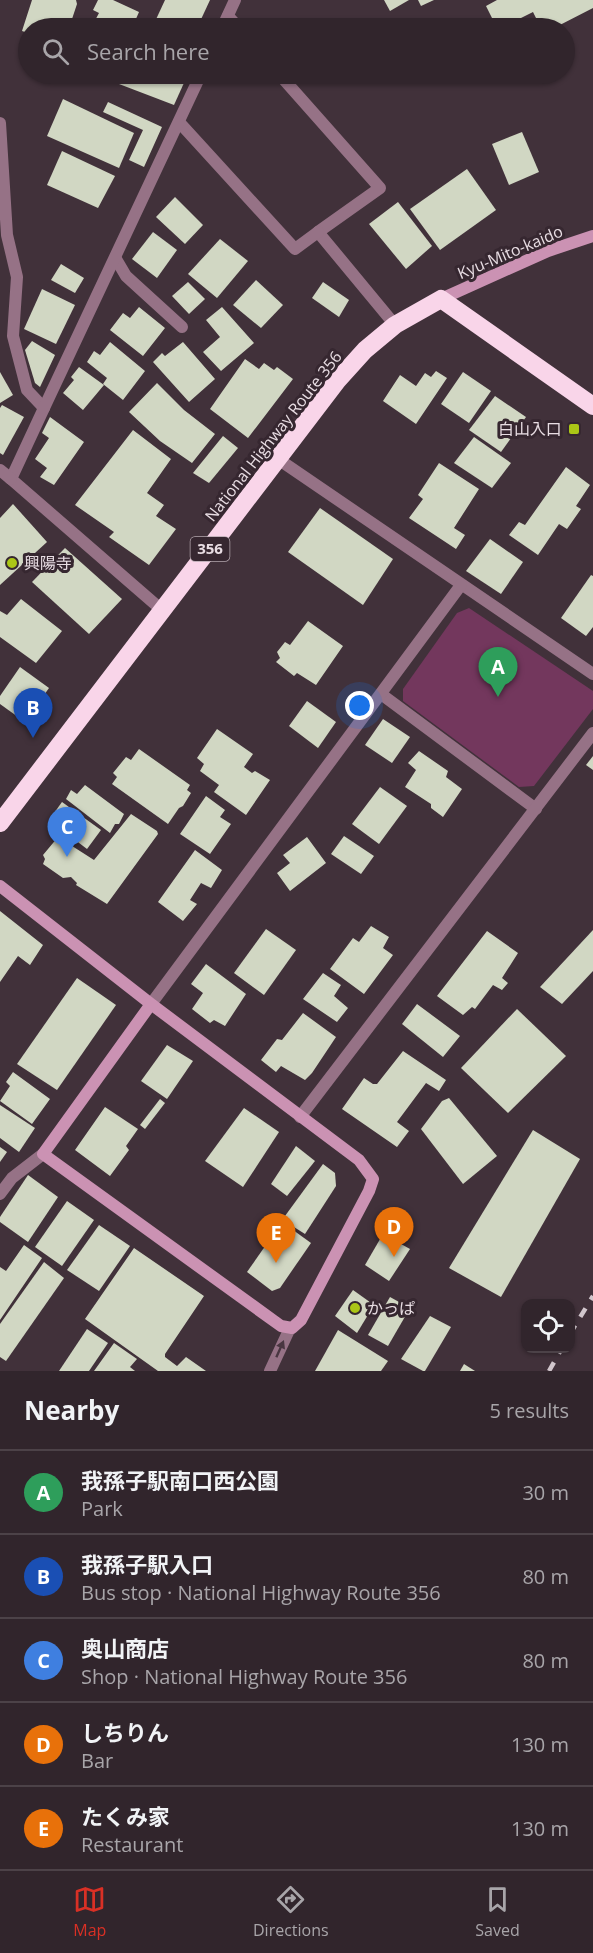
<!DOCTYPE html>
<html lang="en">
<head>
<meta charset="utf-8">
<style>
  body { margin:0; font-family:"Open Sans","Noto Sans JP",sans-serif; background:#392d34; color:#f1f3f6 }
  .controls { position:absolute; right:18px; bottom:18px; display:grid; overflow:hidden; border-radius:12px; box-shadow:0 2px 4px #0004 }
  .controls button { width:54px; height:54px; display:grid; place-items:center; padding:0; border:0; border-bottom:2px solid #4c4248; background:#31252c; color:#f1f3f6; font:30px sans-serif }
  .you { position:absolute; left:360px; top:706px; width:21px; height:21px; margin:-15px; border:4px solid #fff; border-radius:50%; background:#1a73e8; box-shadow:0 0 0 9px #1a73e833 }
  .badge { display:grid; place-items:center; width:39px; height:39px; border-radius:50%; background:#d93025; color:#fff; font-size:20px; font-weight:700 }
  .pin { position:absolute; translate:-50% -50px; filter:drop-shadow(0 2px 3px #0008) }
  .pin::after { content:''; position:absolute; top:32px; width:21px; height:18px; background:inherit; clip-path:polygon(0 0,100% 0,50% 100%) }
  .list { margin:0; padding:0; list-style:none }
  h2 { display:flex; justify-content:space-between; align-items:center; height:78px; margin:0; padding:0 24px; font-size:26px }
  h2 small { font-size:20px; font-weight:400; color:#a8a5a9 }
  .list li { display:grid; grid-template-columns:39px 1fr auto; gap:18px; align-items:center; box-sizing:border-box; height:84px; padding:0 24px; border-top:2px solid #4c4248 }
  .list b { display:block; font-size:22px; white-space:nowrap }
  .list p { margin:0; font-size:20px; white-space:nowrap; color:#a8a5a9 }
  .list em { font-size:20px; font-style:normal; color:#a8a5a9 }
  .icon { flex:none; width:33px; height:33px; fill:none; stroke:currentColor; stroke-width:2; stroke-linecap:round; stroke-linejoin:round }
  .map { position:relative; flex:none; width:593px; height:1371px; overflow:hidden }
  .search { position:absolute; background:#31252c; box-shadow:0 2px 4px #0004; left:18px; right:18px; top:18px; height:66px; display:flex; align-items:center; gap:15px; box-sizing:border-box; padding:0 21px; border-radius:33px; color:#a8a5a9; font-size:22px }
  .sheet { height:498px; background:#31252c }
  nav { display:flex; justify-content:space-around; align-items:center; box-sizing:border-box; height:84px; border-top:2px solid #4c4248; background:#31252c; font-size:16px; color:#a8a5a9 }
  nav a { display:grid; justify-items:center; gap:3px }
  nav .on { color:#d93025 }
  .map>svg:first-child { display:block }
</style>
</head>
<body>
<div class="map">
<svg width="593" height="1371" viewBox="0 0 593 1371">
  <rect width="100%" height="100%" fill="#41313a"/>
  <polygon fill="#73375d" points="469,608 593,691 593,709 534,786 519,787 403,701 403,689 457,613"/>
  <g fill="#d1d7c3" fill-rule="evenodd">
    <polygon points="32,0 76,0 77,4 72,19 68,18 65,28 28,28 28,33 22,31"/>
    <polygon points="98,0 113,0 139,12 132,28 91,28 99,13 93,10"/>
    <polygon points="165,0 210,0 197,28 152,28"/>
    <polygon points="384,0 409,0 390,11"/>
    <polygon points="418,0 434,0 421,6"/>
    <path d="M497 0H593V8L554 28H497L486 6ZM533 12 538 22 526 28 521 18Z"/>
    <polygon points="124,74 188,74 174,105 119,84"/>
    <polygon points="63,99 134,133 119,168 47,136"/>
    <polygon points="108,102 162,127 144,167 129,160 143,130 103,112"/>
    <polygon points="522,132 539,172 509,185 492,144"/>
    <polygon points="62,151 115,176 98,208 47,185"/>
    <polygon points="467,169 496,210 440,250 410,209"/>
    <polygon points="175,197 203,225 185,244 156,217"/>
    <polygon points="398,202 432,246 406,269 369,224"/>
    <polygon points="153,232 177,250 157,278 132,259"/>
    <polygon points="220,239 248,261 217,298 188,274"/>
    <polygon points="61,264 84,278 75,293 51,280"/>
    <polygon points="256,280 283,305 261,328 233,305"/>
    <polygon points="188,282 205,299 189,314 172,296"/>
    <polygon points="323,282 349,300 339,317 312,298"/>
    <polygon points="42,289 75,305 56,344 24,329"/>
    <polygon points="139,307 165,328 143,356 110,330 123,313 130,318"/>
    <polygon points="222,307 254,343 221,371 203,352 220,337 206,320"/>
    <polygon points="32,341 55,355 40,387 35,383 25,350"/>
    <polygon points="110,342 145,371 123,400 103,384 107,378 87,362 94,351 100,355"/>
    <polygon points="183,342 215,379 189,402 153,362 162,353 165,356"/>
    <polygon points="245,359 259,369 264,363 274,370 277,367 293,379 248,438 210,409"/>
    <polygon points="79,367 104,385 83,410 63,393 74,380 71,377"/>
    <polygon points="436,371 447,378 416,424 383,401 400,375 416,386 425,373 431,377"/>
    <polygon points="0,372 13,395 0,403"/>
    <polygon points="463,372 491,391 469,423 441,404"/>
    <polygon points="157,383 184,410 215,434 192,463 160,441 129,412"/>
    <polygon points="495,396 526,417 501,452 469,430"/>
    <polygon points="2,405 24,417 3,455 0,453 0,408"/>
    <polygon points="50,417 84,442 54,485 40,477 47,468 35,459 49,438 42,433"/>
    <polygon points="133,430 171,459 147,493 164,505 156,516 176,529 149,565 109,537 114,532 75,505"/>
    <polygon points="223,436 238,448 209,483 193,473"/>
    <polygon points="474,437 511,463 492,488 454,463"/>
    <polygon points="439,463 479,489 454,528 465,535 456,549 409,518 423,499 418,495"/>
    <polygon points="566,467 590,485 576,506 581,509 567,529 559,524 538,555 509,535 519,522 525,525"/>
    <polygon points="13,504 47,542 0,585 0,518"/>
    <polygon points="320,508 393,559 363,605 288,552"/>
    <polygon points="490,539 523,562 501,594 466,571"/>
    <polygon points="65,548 122,599 89,634 32,582"/>
    <polygon points="591,575 593,576 593,627 586,636 561,618"/>
    <polygon points="21,599 62,631 36,663 0,637 0,611 7,615"/>
    <polygon points="308,621 343,646 316,685 297,673 294,676 276,662 280,658 277,652 285,642 290,645"/>
    <polygon points="20,667 49,688 25,722 0,704 0,696"/>
    <polygon points="307,701 336,722 318,748 289,726"/>
    <polygon points="383,719 410,737 392,763 365,745"/>
    <polygon points="217,729 253,754 244,767 252,773 255,771 270,780 246,815 214,792 219,785 200,771 204,764 197,758"/>
    <polygon points="139,749 190,785 187,790 191,793 183,806 179,808 168,824 112,784 117,777 113,773 126,757 131,760"/>
    <polygon points="419,751 448,771 446,777 462,789 443,817 431,808 431,804 405,787 416,770 408,763"/>
    <polygon points="593,756 593,770 586,765"/>
    <polygon points="85,785 124,814 119,824 115,824 110,833 66,799 71,790 77,794"/>
    <polygon points="380,787 407,806 379,844 352,824"/>
    <polygon points="206,796 225,810 220,817 231,824 210,854 180,834"/>
    <polygon points="62,802 101,830 87,849 49,820"/>
    <polygon points="131,814 157,831 158,834 107,904 76,885 77,883 71,877 63,878 43,864 45,859 43,855 58,837 94,860"/>
    <polygon points="344,836 374,856 361,874 331,854"/>
    <polygon points="307,837 326,863 290,891 277,873 290,863 283,855"/>
    <polygon points="195,850 222,870 211,888 201,883 190,900 197,904 183,921 158,902"/>
    <polygon points="0,911 43,945 30,965 18,956 0,982"/>
    <polygon points="371,926 389,937 383,948 393,955 364,994 330,969 353,938 359,942"/>
    <polygon points="266,929 296,950 264,995 234,973"/>
    <polygon points="593,930 593,971 562,1004 540,987"/>
    <polygon points="487,931 518,953 502,978 508,983 502,990 493,985 475,1009 472,1007 463,1015 437,996"/>
    <polygon points="206,964 246,994 225,1026 214,1020 210,1023 192,1009 203,993 191,984"/>
    <polygon points="323,973 341,985 334,996 348,1008 337,1022 303,999"/>
    <polygon points="77,978 116,1005 57,1090 17,1064"/>
    <polygon points="417,1004 460,1036 443,1057 402,1024"/>
    <polygon points="517,1009 566,1056 508,1113 461,1068"/>
    <polygon points="303,1013 336,1037 312,1073 305,1080 281,1066 276,1072 261,1060 277,1039 282,1040"/>
    <polygon points="167,1045 193,1061 167,1099 141,1081"/>
    <polygon points="403,1051 446,1080 439,1091 426,1083 397,1122 409,1131 397,1147 342,1109 364,1078 373,1084 377,1084"/>
    <polygon points="13,1072 50,1099 32,1124 0,1101 10,1086 6,1082"/>
    <polygon points="449,1098 497,1156 463,1184 421,1129 442,1101"/>
    <polygon points="160,1099 165,1103 145,1129 140,1125"/>
    <polygon points="0,1105 35,1128 19,1152 0,1138"/>
    <polygon points="105,1107 138,1129 126,1146 129,1150 110,1176 75,1150"/>
    <polygon points="244,1108 279,1132 243,1187 205,1161"/>
    <polygon points="533,1130 580,1159 501,1297 449,1268"/>
    <polygon points="296,1146 315,1161 287,1196 271,1184"/>
    <polygon points="0,1147 7,1152 0,1162"/>
    <polygon points="323,1164 335,1173 336,1186 305,1234 286,1222 285,1216"/>
    <polygon points="28,1175 58,1197 28,1242 0,1222 0,1217"/>
    <polygon points="67,1201 94,1220 62,1266 35,1247"/>
    <polygon points="282,1222 311,1243 280,1288 272,1291 247,1272"/>
    <polygon points="99,1225 130,1246 99,1291 67,1270"/>
    <polygon points="383,1234 410,1249 389,1281 365,1265"/>
    <polygon points="24,1245 42,1258 0,1320 0,1267 6,1271"/>
    <polygon points="134,1248 204,1296 165,1354 165,1357 177,1366 186,1357 206,1371 158,1371 85,1319"/>
    <polygon points="44,1262 64,1278 6,1361 0,1357 0,1324"/>
    <polygon points="353,1290 374,1305 357,1333 335,1316"/>
    <polygon points="390,1297 410,1308 388,1346 368,1335"/>
    <polygon points="430,1316 451,1327 425,1371 423,1371 401,1359"/>
    <polygon points="87,1329 108,1343 89,1371 59,1371"/>
    <polygon points="338,1330 388,1361 381,1371 315,1371"/>
    <polygon points="114,1343 137,1359 130,1367 135,1371 94,1371"/>
    <polygon points="464,1364 475,1371 460,1371"/>
  </g>
  <g fill="none" stroke-linecap="round" stroke-linejoin="round">
    <g stroke="#967286" stroke-width="12">
      <polyline points="228,16 239,28"/>
      <polyline points="279,74 380,188 318,232 395,325"/>
      <polyline points="179,122 295,249 318,232"/>
    </g>
    <g stroke="#967286" stroke-width="12">
      <polyline points="222,28 235,0"/>
      <polyline points="0,123 7,235 17,277 13,336 27,390 44,408 11,479 163,611"/>
      <polyline points="116,259 126,276 182,327"/>
      <polyline points="44,408 201,74"/>
      <polyline points="278,459 593,674"/>
      <polyline points="0,470 11,479"/>
      <polyline points="381,694 536,809"/>
      <polyline points="151,1004 461,585"/>
      <polyline points="300,1117 593,733"/>
      <polyline points="0,1194 12,1178 43,1154"/>
      <polyline points="270,1371 290,1328"/>
    </g>
    <g stroke="#cb92b3" stroke-width="12">
      <polyline points="441,299 548,251 593,236"/>
      <polyline points="0,886 151,1004 359,1160 373,1179 369,1191 301,1320 292,1328 281,1326 43,1154 151,1004"/>
    </g>
    <polyline stroke="#f9d5e9" stroke-width="18" points="0,823 337,381 365,350 395,325 441,299 593,406"/>
    <g stroke="#d1c6cc" stroke-width="4.5" stroke-dasharray="10 10" stroke-linecap="butt">
      <polyline points="570,1334 593,1296"/>
      <polyline points="549,1371 562,1348"/>
    </g>
  </g>
  <defs><path id="oneway-solid" d="M-6-.8H1V-3.2L6.5 0L1 3.2V.8H-6Z" transform="scale(1.5)"/></defs>
  <use fill="#493641" href="#oneway-solid" transform="translate(280 1349) rotate(-66)"/>
  <g fill="#abc616" stroke="#362730" stroke-width="2">
    <rect x="568" y="423" width="12" height="12" rx="3"/>
    <circle cx="12" cy="563" r="6"/>
    <circle cx="355" cy="1308" r="6"/>
  </g>
  <g text-anchor="middle" stroke-width="6" stroke-linejoin="round" paint-order="stroke">
    <rect fill="#362730" stroke="#b3a6ad" stroke-width="1.5" x="190.5" y="537" width="39" height="24" rx="4.5"/>
    <g font-size="15" font-weight="bold" fill="#e8dde3">
      <text x="210" y="554">356</text>
    </g>
    <g font-size="16" fill="#e8dde3" stroke="#362730">
      <text transform="translate(510 252) rotate(-23)" y="6">Kyu-Mito-kaido</text>
      <text transform="translate(273 436) rotate(-52)" y="6">National Highway Route 356</text>
    </g>
    <g font-size="16" fill="#e8dde3" stroke="#362730" text-anchor="start">
      <text x="562" y="435" text-anchor="end">白山入口</text>
      <text x="24" y="569">興陽寺</text>
      <text x="367" y="1314">かっぱ</text>
    </g>
  </g>
</svg>
<div class="controls">
<button><svg class="icon" aria-label="locate" viewBox="0 0 24 24"><circle cx="12" cy="12" r="6"/><path d="M12 2v4M12 18v4M2 12h4M18 12h4"/></svg></button>
</div>
<div class="you"></div>
<div class="pin badge" style="left:498px;top:697px;background:#2e9e5b">A</div>
<div class="pin badge" style="left:33px;top:738px;background:#1a4fb4">B</div>
<div class="pin badge" style="left:67px;top:857px;background:#3f7fe0">C</div>
<div class="pin badge" style="left:394px;top:1257px;background:#e8710a">D</div>
<div class="pin badge" style="left:276px;top:1263px;background:#e8710a">E</div>
<div class="search"><svg class="icon" aria-label="search" viewBox="0 0 24 24"><circle cx="10" cy="10" r="6"/><path d="M15 15l6 6"/></svg>Search here</div>
</div>
<section class="sheet">
<h2>Nearby<small>5 results</small></h2>
<ul class="list">
<li><span class="badge" style="background:#2e9e5b">A</span><div><b>我孫子駅南口西公園</b><p>Park</p></div><em>30 m</em></li>
<li><span class="badge" style="background:#1a4fb4">B</span><div><b>我孫子駅入口</b><p>Bus stop · National Highway Route 356</p></div><em>80 m</em></li>
<li><span class="badge" style="background:#3f7fe0">C</span><div><b>奥山商店</b><p>Shop · National Highway Route 356</p></div><em>80 m</em></li>
<li><span class="badge" style="background:#e8710a">D</span><div><b>しちりん</b><p>Bar</p></div><em>130 m</em></li>
<li><span class="badge" style="background:#e8710a">E</span><div><b>たくみ家</b><p>Restaurant</p></div><em>130 m</em></li>
</ul>
</section>
<nav>
<a class="on"><svg class="icon" aria-label="map" viewBox="0 0 24 24"><path d="M3 6l6-2 6 2 6-2v14l-6 2-6-2-6 2zM9 4v14M15 6v14"/></svg>Map</a>
<a><svg class="icon" aria-label="directions" viewBox="0 0 24 24"><path d="M12 3l9 9-9 9-9-9zM9 14v-3h6M13 9l2 2-2 2"/></svg>Directions</a>
<a><svg class="icon" aria-label="saved" viewBox="0 0 24 24"><path d="M7 4h10v16l-5-4-5 4z"/></svg>Saved</a>
</nav>
</body>
</html>
